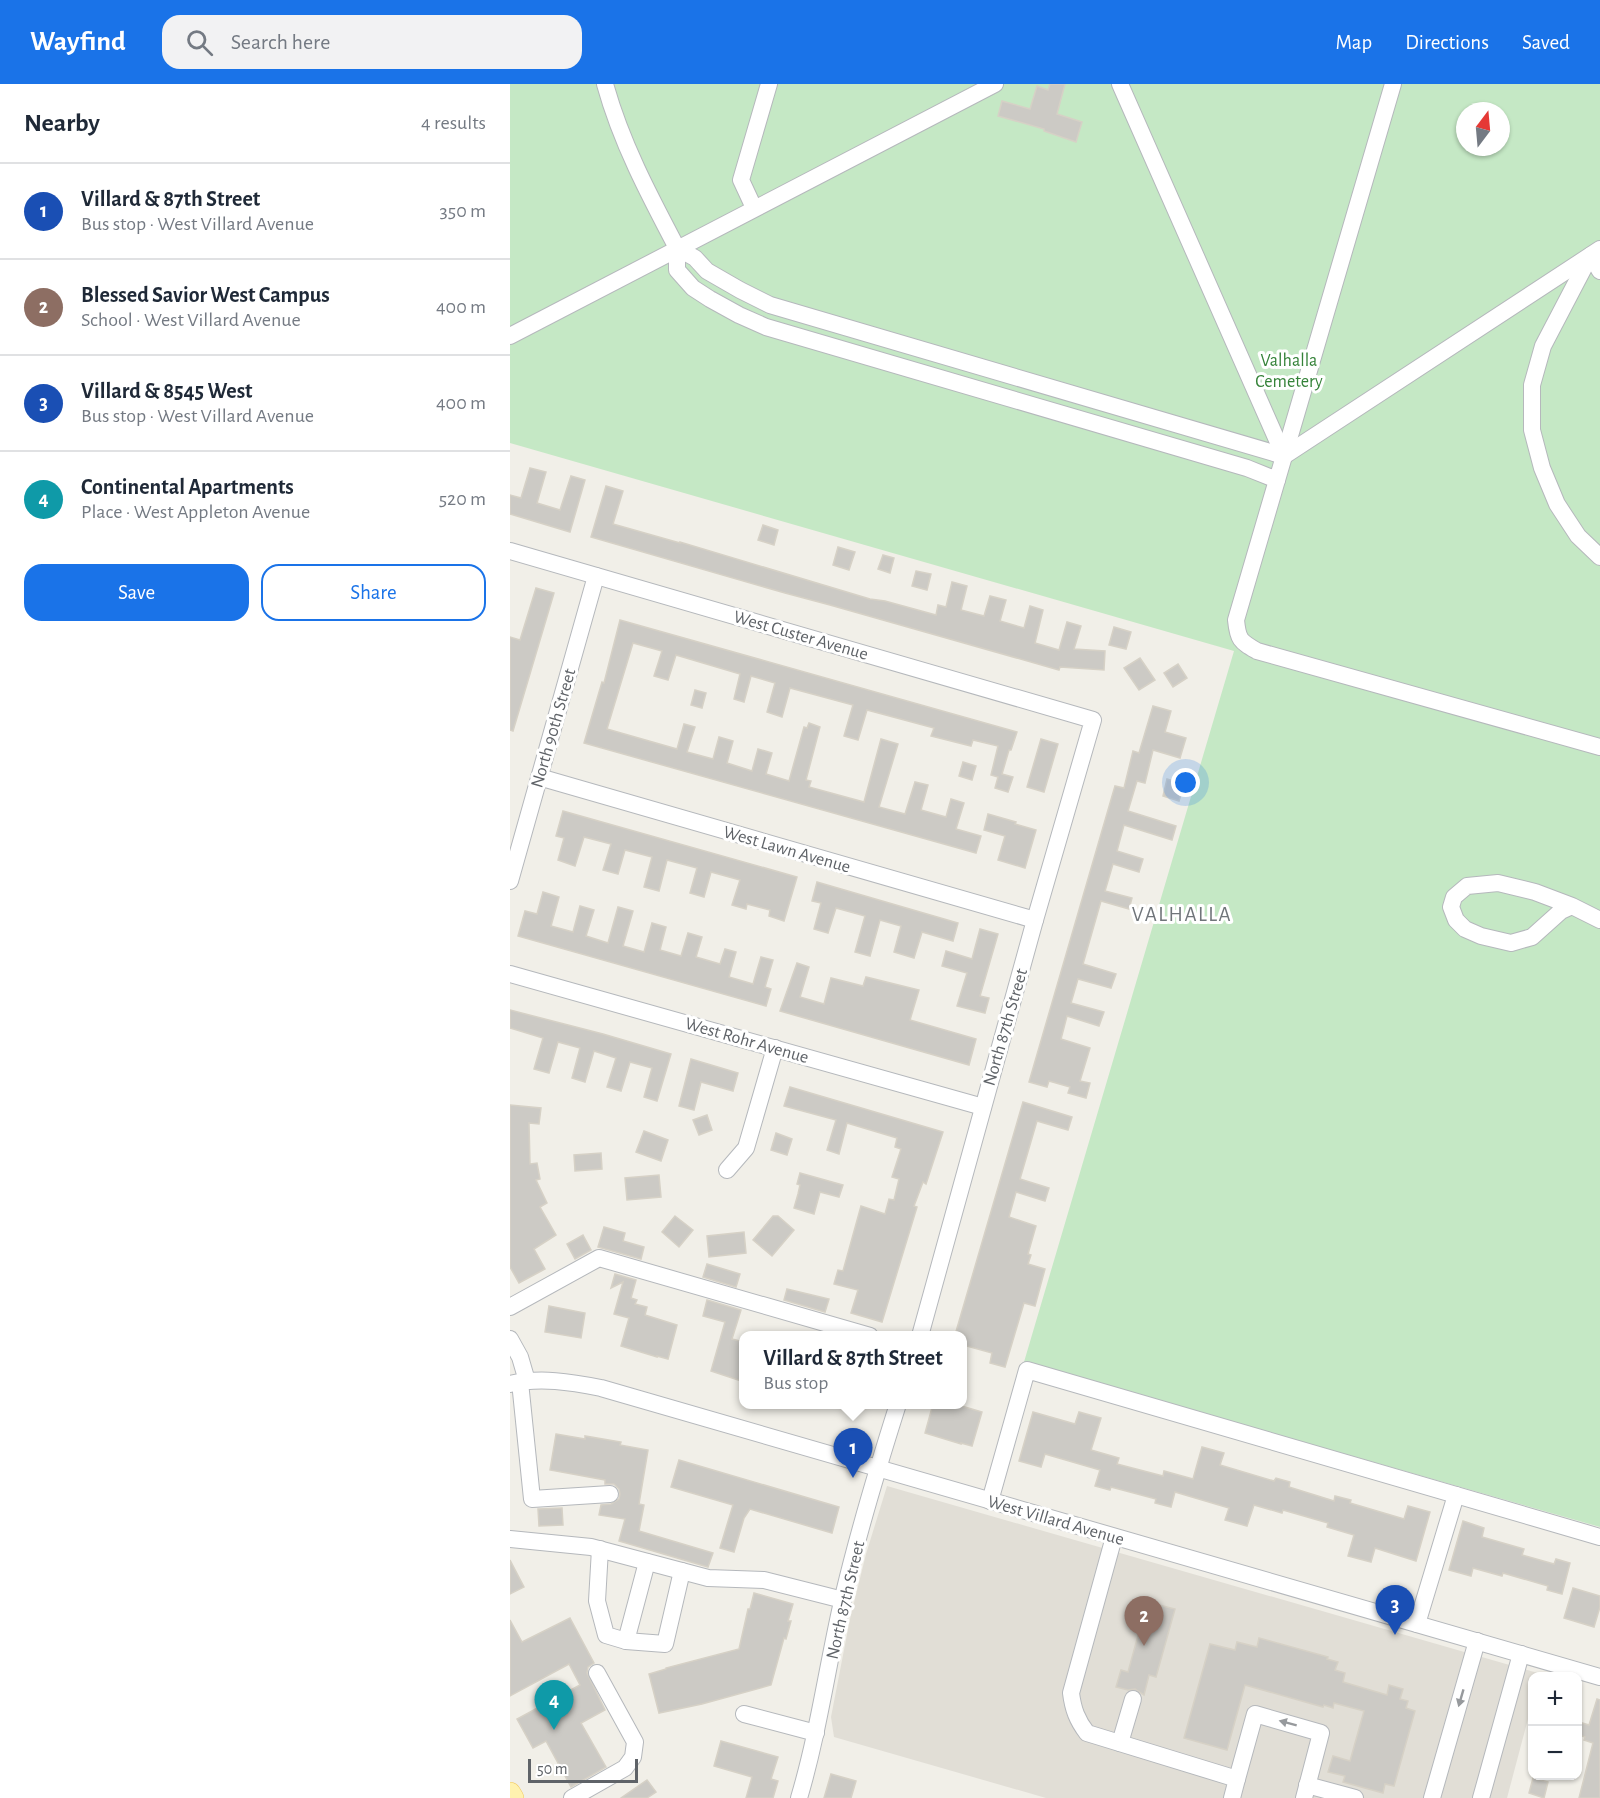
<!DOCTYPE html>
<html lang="en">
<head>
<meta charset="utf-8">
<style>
  body { margin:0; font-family:"Alegreya Sans",sans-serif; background:#f2f2f3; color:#1f2937 }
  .controls { position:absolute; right:18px; bottom:18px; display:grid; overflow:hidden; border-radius:12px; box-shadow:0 2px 4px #0004 }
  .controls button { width:54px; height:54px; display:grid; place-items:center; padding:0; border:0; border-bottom:2px solid #e0e1e3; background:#fff; color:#1f2937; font:30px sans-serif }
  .compass { position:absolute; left:946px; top:18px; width:54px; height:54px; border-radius:50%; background:#fff; box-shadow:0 2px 4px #0004; rotate:16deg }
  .scale { position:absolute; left:18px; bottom:15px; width:110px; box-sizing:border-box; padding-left:6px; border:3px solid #5f6368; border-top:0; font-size:16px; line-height:21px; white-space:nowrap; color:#5f6368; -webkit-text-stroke:4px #fff; paint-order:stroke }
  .you { position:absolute; left:676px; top:699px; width:21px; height:21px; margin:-15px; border:4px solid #fff; border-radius:50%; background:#1a73e8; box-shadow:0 0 0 9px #1a73e833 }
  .badge { display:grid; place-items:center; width:39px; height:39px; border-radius:50%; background:#1a73e8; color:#fff; font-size:20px; font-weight:700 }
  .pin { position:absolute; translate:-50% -50px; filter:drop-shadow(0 2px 3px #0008) }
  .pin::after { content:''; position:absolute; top:32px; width:21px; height:18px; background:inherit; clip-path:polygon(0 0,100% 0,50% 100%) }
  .popup { position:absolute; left:229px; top:1247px; width:228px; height:78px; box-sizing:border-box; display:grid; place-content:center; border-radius:12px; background:#fff; filter:drop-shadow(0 2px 4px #0005); font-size:20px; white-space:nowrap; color:#747a83 }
  .popup b { font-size:22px; color:#1f2937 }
  .popup::after { content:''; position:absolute; left:50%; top:100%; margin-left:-12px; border:12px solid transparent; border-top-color:#fff }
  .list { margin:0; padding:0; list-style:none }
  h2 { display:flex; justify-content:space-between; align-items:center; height:78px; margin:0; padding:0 24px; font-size:26px }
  h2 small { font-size:20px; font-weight:400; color:#747a83 }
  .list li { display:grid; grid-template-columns:39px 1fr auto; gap:18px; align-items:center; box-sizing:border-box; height:96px; padding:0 24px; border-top:2px solid #e0e1e3 }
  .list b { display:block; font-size:22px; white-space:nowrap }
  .list p { margin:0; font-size:20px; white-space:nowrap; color:#747a83 }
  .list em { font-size:20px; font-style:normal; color:#747a83 }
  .actions { display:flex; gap:12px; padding:18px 24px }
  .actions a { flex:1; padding:14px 0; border:2px solid #1a73e8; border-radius:18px; text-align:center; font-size:21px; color:#1a73e8 }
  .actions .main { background:#1a73e8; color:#fff }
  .icon { flex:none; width:33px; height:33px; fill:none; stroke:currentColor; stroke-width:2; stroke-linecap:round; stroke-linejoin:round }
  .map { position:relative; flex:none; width:1090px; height:1714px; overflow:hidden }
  header { display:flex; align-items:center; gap:36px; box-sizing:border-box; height:84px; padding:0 30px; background:#1a73e8; color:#fff }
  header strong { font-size:28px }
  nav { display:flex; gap:33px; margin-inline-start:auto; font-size:21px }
  .search { width:420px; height:54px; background:#f2f2f3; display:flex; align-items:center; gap:15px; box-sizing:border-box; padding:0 21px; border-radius:18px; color:#747a83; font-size:22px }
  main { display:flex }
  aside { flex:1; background:#fff }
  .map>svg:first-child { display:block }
</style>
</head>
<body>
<header>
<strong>Wayfind</strong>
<div class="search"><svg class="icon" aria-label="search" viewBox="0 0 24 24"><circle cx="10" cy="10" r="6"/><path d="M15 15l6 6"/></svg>Search here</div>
<nav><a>Map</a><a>Directions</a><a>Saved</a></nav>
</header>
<main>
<aside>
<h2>Nearby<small>4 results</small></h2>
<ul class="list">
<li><span class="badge" style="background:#1a4fb4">1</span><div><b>Villard &amp; 87th Street</b><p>Bus stop · West Villard Avenue</p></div><em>350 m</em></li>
<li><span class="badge" style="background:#8d6e63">2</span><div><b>Blessed Savior West Campus</b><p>School · West Villard Avenue</p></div><em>400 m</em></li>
<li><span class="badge" style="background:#1a4fb4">3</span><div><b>Villard &amp; 8545 West</b><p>Bus stop · West Villard Avenue</p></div><em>400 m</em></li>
<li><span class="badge" style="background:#0f9aa8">4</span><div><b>Continental Apartments</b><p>Place · West Appleton Avenue</p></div><em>520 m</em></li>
</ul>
<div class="actions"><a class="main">Save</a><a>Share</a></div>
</aside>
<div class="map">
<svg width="1090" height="1714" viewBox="0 0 1090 1714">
  <rect width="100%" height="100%" fill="#f1efe8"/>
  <polygon fill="#e1ded6" points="377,1402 1031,1590 1030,1592 1023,1592 1022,1620 997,1714 536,1714 324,1653 321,1633 340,1535 356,1470"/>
  <path fill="#c5e8c5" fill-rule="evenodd" d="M0 0H1090V1443L514 1278 724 567 0 359ZM955 27H991V63H955Z"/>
  <g fill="#cccac5" stroke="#d6d1c6" stroke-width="1.5">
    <polygon points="540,0 555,0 547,30 572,38 566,58 534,47 534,45 488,32 492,17 520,25 527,2 538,6"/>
    <polygon points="20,384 36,388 27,419 50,426 61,392 75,396 60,448 0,430 0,411 11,414"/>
    <polygon points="96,402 113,407 103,440 170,459 170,458 360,515 375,517 426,531 428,521 436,523 442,498 457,502 451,526 474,532 480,512 496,516 490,537 514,544 520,522 533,526 525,559 549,566 557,538 571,542 564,565 595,567 594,586 550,583 549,586 320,521 275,509 81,453"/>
    <polygon points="253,441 268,446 264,461 248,456"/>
    <polygon points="328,463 345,468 339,486 323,481"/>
    <polygon points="373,471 384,474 380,489 368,485"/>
    <polygon points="406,487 421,490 417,506 402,502"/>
    <polygon points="26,504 44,509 3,647 0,646 0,553 10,556"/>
    <polygon points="110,536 507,648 501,666 499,666 492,690 503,693 498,708 485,704 488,693 481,691 488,662 463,656 461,662 421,652 424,644 357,626 348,656 334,652 343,621 280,604 272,633 257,628 265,599 241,592 234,618 224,615 230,590 166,571 158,596 144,592 152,567 123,559 97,645 167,665 174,640 185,643 177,668 203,675 209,653 223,657 217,679 242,687 248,665 262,669 256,690 279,697 294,643 297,644 299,639 310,643 296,696 301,697 299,703 354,718 371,655 388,660 369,723 395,730 405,698 418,701 411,726 436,733 441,715 454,719 446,745 471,752 466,769 74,659 92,598 94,599"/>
    <polygon points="604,543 621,548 616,565 599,561"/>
    <polygon points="630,574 645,596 629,606 614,584"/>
    <polygon points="668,580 677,594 663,603 654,589"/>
    <polygon points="185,606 196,609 192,624 181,621"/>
    <polygon points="643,622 661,627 655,648 676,654 670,674 643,666 635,699 627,697 618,727 666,742 662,756 614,741 607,767 633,775 629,788 603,780 595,807 622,814 619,825 591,817 573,880 606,890 601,904 568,895 561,919 594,928 589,942 557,932 551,955 580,964 570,997 580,999 576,1014 558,1009 560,1003 539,997 537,1003 519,998 605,702 614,704 623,667 629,669"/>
    <polygon points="531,655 548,660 534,708 517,703"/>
    <polygon points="453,678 466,682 462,696 449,692"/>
    <polygon points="657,695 674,700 669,717 653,712"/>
    <polygon points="53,727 287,793 274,837 259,832 260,826 237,820 236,825 222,821 230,796 201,788 194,813 180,809 187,784 157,776 149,807 134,803 142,773 115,766 108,790 93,786 101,760 74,753 65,782 48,776 54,754 46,752"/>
    <polygon points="478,730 506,738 505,740 526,746 515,784 488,776 495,752 474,746"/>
    <polygon points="307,798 448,839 443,857 412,848 404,874 384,868 391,842 370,836 360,872 345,868 355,832 326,824 318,849 304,845 311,819 302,817"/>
    <polygon points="33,808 49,813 41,842 63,848 70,822 84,826 76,852 98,859 108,823 123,827 113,862 134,868 142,839 156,843 150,866 171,872 178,849 192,853 186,873 210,880 215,865 226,868 219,893 243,900 251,873 263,876 255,903 261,905 256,922 8,852 15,827 27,830"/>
    <polygon points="470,845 488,850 470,912 479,914 475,929 447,922 457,889 432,882 436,867 462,875"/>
    <polygon points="287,879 299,883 290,913 314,920 321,894 353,902 356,893 409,906 400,936 466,955 459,981 270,927"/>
    <polygon points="0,926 93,950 161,970 147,1017 134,1013 142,984 120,978 111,1007 97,1003 106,974 84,967 75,998 62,994 70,964 48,958 39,989 24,985 33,954 0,944"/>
    <polygon points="181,975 228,989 223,1007 191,998 184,1026 169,1022"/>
    <polygon points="280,1003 433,1048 416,1100 413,1098 404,1122 407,1123 372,1238 341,1229 348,1206 324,1200 328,1186 333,1187 351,1122 375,1130 379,1115 384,1116 389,1095 382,1093 391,1065 385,1063 387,1054 337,1039 329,1070 317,1066 326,1036 274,1022"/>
    <polygon points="513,1018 562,1033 558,1046 527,1037 510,1095 539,1104 535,1117 506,1108 499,1133 526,1142 518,1170 521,1171 518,1180 535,1185 525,1222 514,1219 495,1283 480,1279 482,1269 453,1261 453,1251 445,1251"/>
    <polygon points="0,1021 31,1024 29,1040 19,1039 20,1080 27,1079 30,1095 26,1096 37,1119 30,1123 46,1151 24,1165 35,1185 9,1199 0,1183"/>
    <polygon points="197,1031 202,1046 189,1051 183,1036"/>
    <polygon points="134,1047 158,1056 151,1077 126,1068"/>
    <polygon points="266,1049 282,1055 277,1071 261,1066"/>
    <polygon points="91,1069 92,1085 65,1087 64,1071"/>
    <polygon points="290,1089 333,1101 329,1113 310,1108 304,1130 284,1124 288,1110 290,1101 287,1100"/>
    <polygon points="149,1091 151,1113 117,1116 115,1094"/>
    <polygon points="165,1132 183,1146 169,1163 152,1148"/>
    <polygon points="263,1132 268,1132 284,1146 262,1172 243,1156"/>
    <polygon points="94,1143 115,1149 113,1157 134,1163 131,1175 88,1163"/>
    <polygon points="234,1148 236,1169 199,1173 197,1152"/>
    <polygon points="73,1151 81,1166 65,1175 57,1160"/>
    <polygon points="197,1180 230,1190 226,1203 193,1193"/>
    <polygon points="105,1190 126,1196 121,1214 127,1216 125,1220 137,1223 135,1231 167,1241 158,1275 147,1272 147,1273 111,1262 119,1234 104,1230 113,1198 101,1204"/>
    <polygon points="277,1205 319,1215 315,1228 274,1216"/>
    <polygon points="197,1216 231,1226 222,1255 234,1258 234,1298 201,1287 215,1238 193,1232"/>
    <polygon points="39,1222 75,1229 71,1254 35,1248"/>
    <polygon points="423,1320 445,1320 472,1328 462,1362 451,1359 451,1360 415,1349"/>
    <polygon points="523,1328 565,1340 569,1328 591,1334 581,1366 609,1374 607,1380 653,1392 654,1387 683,1395 692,1363 714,1369 710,1381 764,1397 766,1394 780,1398 779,1403 824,1417 825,1412 841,1416 840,1419 894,1435 898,1422 920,1428 906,1477 865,1464 861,1478 838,1472 844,1451 817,1443 818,1439 773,1426 772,1429 744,1421 737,1442 715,1436 719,1424 665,1408 661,1423 645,1419 646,1415 601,1403 600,1406 585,1402 590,1386 535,1370 531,1383 509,1377"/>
    <polygon points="46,1350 75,1355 75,1352 111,1358 110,1361 138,1366 129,1420 134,1421 129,1447 203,1469 198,1483 109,1457 115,1435 89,1431 91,1421 101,1420 109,1415 110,1410 109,1405 104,1400 95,1400 95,1396 40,1386"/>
    <polygon points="169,1376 329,1423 322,1449 240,1425 234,1434 224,1468 210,1464 223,1421 161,1403"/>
    <polygon points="52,1424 53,1441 29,1442 28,1425"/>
    <polygon points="953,1437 974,1444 972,1453 1014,1465 1012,1471 1044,1480 1046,1475 1060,1479 1052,1510 1037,1506 1038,1502 993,1489 992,1492 963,1484 961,1492 939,1486"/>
    <polygon points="0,1476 14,1503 0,1510"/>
    <polygon points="1063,1504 1090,1512 1090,1523 1084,1543 1054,1534"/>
    <polygon points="244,1509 283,1520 278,1537 281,1537 276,1555 274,1554 261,1601 192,1620 149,1629 139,1590 156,1585 156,1584 229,1565 238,1525 240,1525"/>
    <polygon points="622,1520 644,1525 645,1520 665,1525 646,1593 639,1591 634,1611 625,1605 618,1606 606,1603 611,1586 618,1588 632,1537 618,1533"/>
    <polygon points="60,1534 84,1579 78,1583 77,1589 95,1626 71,1639 96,1683 61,1703 36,1657 23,1664 7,1635 70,1601 59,1580 0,1612 0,1536 12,1558"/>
    <polygon points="749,1554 818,1573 817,1575 828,1578 825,1586 835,1589 833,1598 877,1611 879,1601 893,1605 890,1615 898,1617 896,1624 905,1627 884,1702 875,1700 873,1709 833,1698 835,1692 818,1688 823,1672 840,1677 854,1627 824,1619 823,1624 814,1621 813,1623 735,1601 717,1666 674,1654 700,1560 725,1566 727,1558 747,1563"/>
    <polygon points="1087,1615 1090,1616 1090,1714 1069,1714 1083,1659 1074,1656 1075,1653 1068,1651 1068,1645 1069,1638 1079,1641"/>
    <polygon points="211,1657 268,1673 261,1695 268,1697 263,1714 236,1714 242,1693 204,1682"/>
    <polygon points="321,1690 346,1697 341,1714 314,1714"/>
    <polygon points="1023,1694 1038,1698 1034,1714 1019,1709"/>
    <polygon points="137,1696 146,1708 137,1714 111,1714"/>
  </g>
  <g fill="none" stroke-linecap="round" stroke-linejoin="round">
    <g stroke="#b5b8bc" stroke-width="18">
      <g id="minor">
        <path d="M95 0C111 58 139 111 167 164"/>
        <polyline points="610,0 774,372"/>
        <path d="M883 0 726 536C728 556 730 557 747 567L1090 663"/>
        <polyline points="244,124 231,96 259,0"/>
        <polyline points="1081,171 1090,187"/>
        <polyline points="1079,174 1033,262 1022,301 1022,346 1032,384 1047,420 1068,452 1090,473"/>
        <polyline points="0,252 485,0"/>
        <polyline points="767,396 737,384 256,243 229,231 200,215 183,204 167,186 167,164 185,174 197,187 230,206 260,221 774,372 1090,165"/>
        <polyline points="0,467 583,636 525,836 410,1252"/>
        <polyline points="29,693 525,836"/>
        <polyline points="0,797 86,492"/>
        <polyline points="1062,822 1051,827 1022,853 1001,859 971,852 955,845 946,836 941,823 944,813 957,802 988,799 1025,808 1062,822 1090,836"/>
        <polyline points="0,890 473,1023"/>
        <polyline points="217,1086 236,1064 265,964"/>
        <polyline points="0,1223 89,1174 360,1252"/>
        <polyline points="0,1255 10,1273 17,1297"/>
        <polyline points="10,1298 22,1415 100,1410"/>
        <path d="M0 1300C30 1293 61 1298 91 1304L1090 1593"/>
        <polyline points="480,1417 517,1286 1090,1453"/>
        <path d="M604 1453 561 1609C563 1625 567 1636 577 1649L727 1695 722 1714"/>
        <polyline points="0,1455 81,1463 198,1494 254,1496 333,1516"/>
        <polyline points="90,1465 87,1517 96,1551 116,1557 137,1478"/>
        <polyline points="907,1540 946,1411"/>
        <polyline points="116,1557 155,1560 172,1487"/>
        <polyline points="234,1630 306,1649"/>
        <polyline points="610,1659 623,1615"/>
        <polyline points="727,1695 745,1630 811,1649 794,1714"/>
        <polyline points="797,1701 845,1714"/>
        <polyline points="62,1714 115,1684 123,1673 125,1658 87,1589"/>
        <path d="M289 1714C309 1647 318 1577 334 1509 349 1446 368 1383 388 1320"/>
        <polyline points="922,1714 967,1557"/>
        <polyline points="971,1714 1011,1570"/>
      </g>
    </g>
    <g stroke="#f2c960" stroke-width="22">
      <polyline id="major" points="0,1709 3,1714"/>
    </g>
    <use href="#minor" stroke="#fff" stroke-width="16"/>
    <use href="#major" stroke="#fff2af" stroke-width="21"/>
  </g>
  <defs><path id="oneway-solid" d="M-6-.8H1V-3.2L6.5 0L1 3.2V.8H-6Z" transform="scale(1.5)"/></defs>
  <g fill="#979a9d">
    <use href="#oneway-solid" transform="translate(951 1614) rotate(106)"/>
    <use href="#oneway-solid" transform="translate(778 1639) rotate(-165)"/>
  </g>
  <g text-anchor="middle" stroke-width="6" stroke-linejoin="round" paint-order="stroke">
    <g font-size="18" fill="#348238" stroke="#fff">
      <text x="779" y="282">Valhalla<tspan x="779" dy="21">Cemetery</tspan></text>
    </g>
    <g font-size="18" fill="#5f6368" stroke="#fff">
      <text transform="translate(291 551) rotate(16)" y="6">West Custer Avenue</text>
      <text transform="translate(43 644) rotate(-74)" y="6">North 90th Street</text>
      <text transform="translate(277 765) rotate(16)" y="6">West Lawn Avenue</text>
      <text transform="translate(495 943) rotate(-74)" y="6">North 87th Street</text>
      <text transform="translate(237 956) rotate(16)" y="6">West Rohr Avenue</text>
      <text transform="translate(546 1436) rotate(16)" y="6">West Villard Avenue</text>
      <text transform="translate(335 1516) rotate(-77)" y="6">North 87th Street</text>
    </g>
    <g font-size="21" letter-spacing="1.5" fill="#70757a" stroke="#fff">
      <text x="672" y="837">VALHALLA</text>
    </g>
  </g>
</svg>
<div class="controls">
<button>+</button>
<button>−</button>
</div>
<svg class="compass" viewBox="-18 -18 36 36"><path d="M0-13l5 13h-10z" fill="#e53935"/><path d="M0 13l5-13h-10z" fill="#747a83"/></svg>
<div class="scale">50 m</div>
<div class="you"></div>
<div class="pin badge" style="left:343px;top:1394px;background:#1a4fb4">1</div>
<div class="popup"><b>Villard &amp; 87th Street</b>Bus stop</div>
<div class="pin badge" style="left:634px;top:1562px;background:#8d6e63">2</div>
<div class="pin badge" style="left:885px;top:1551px;background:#1a4fb4">3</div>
<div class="pin badge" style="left:44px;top:1646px;background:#0f9aa8">4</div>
</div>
</main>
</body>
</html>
